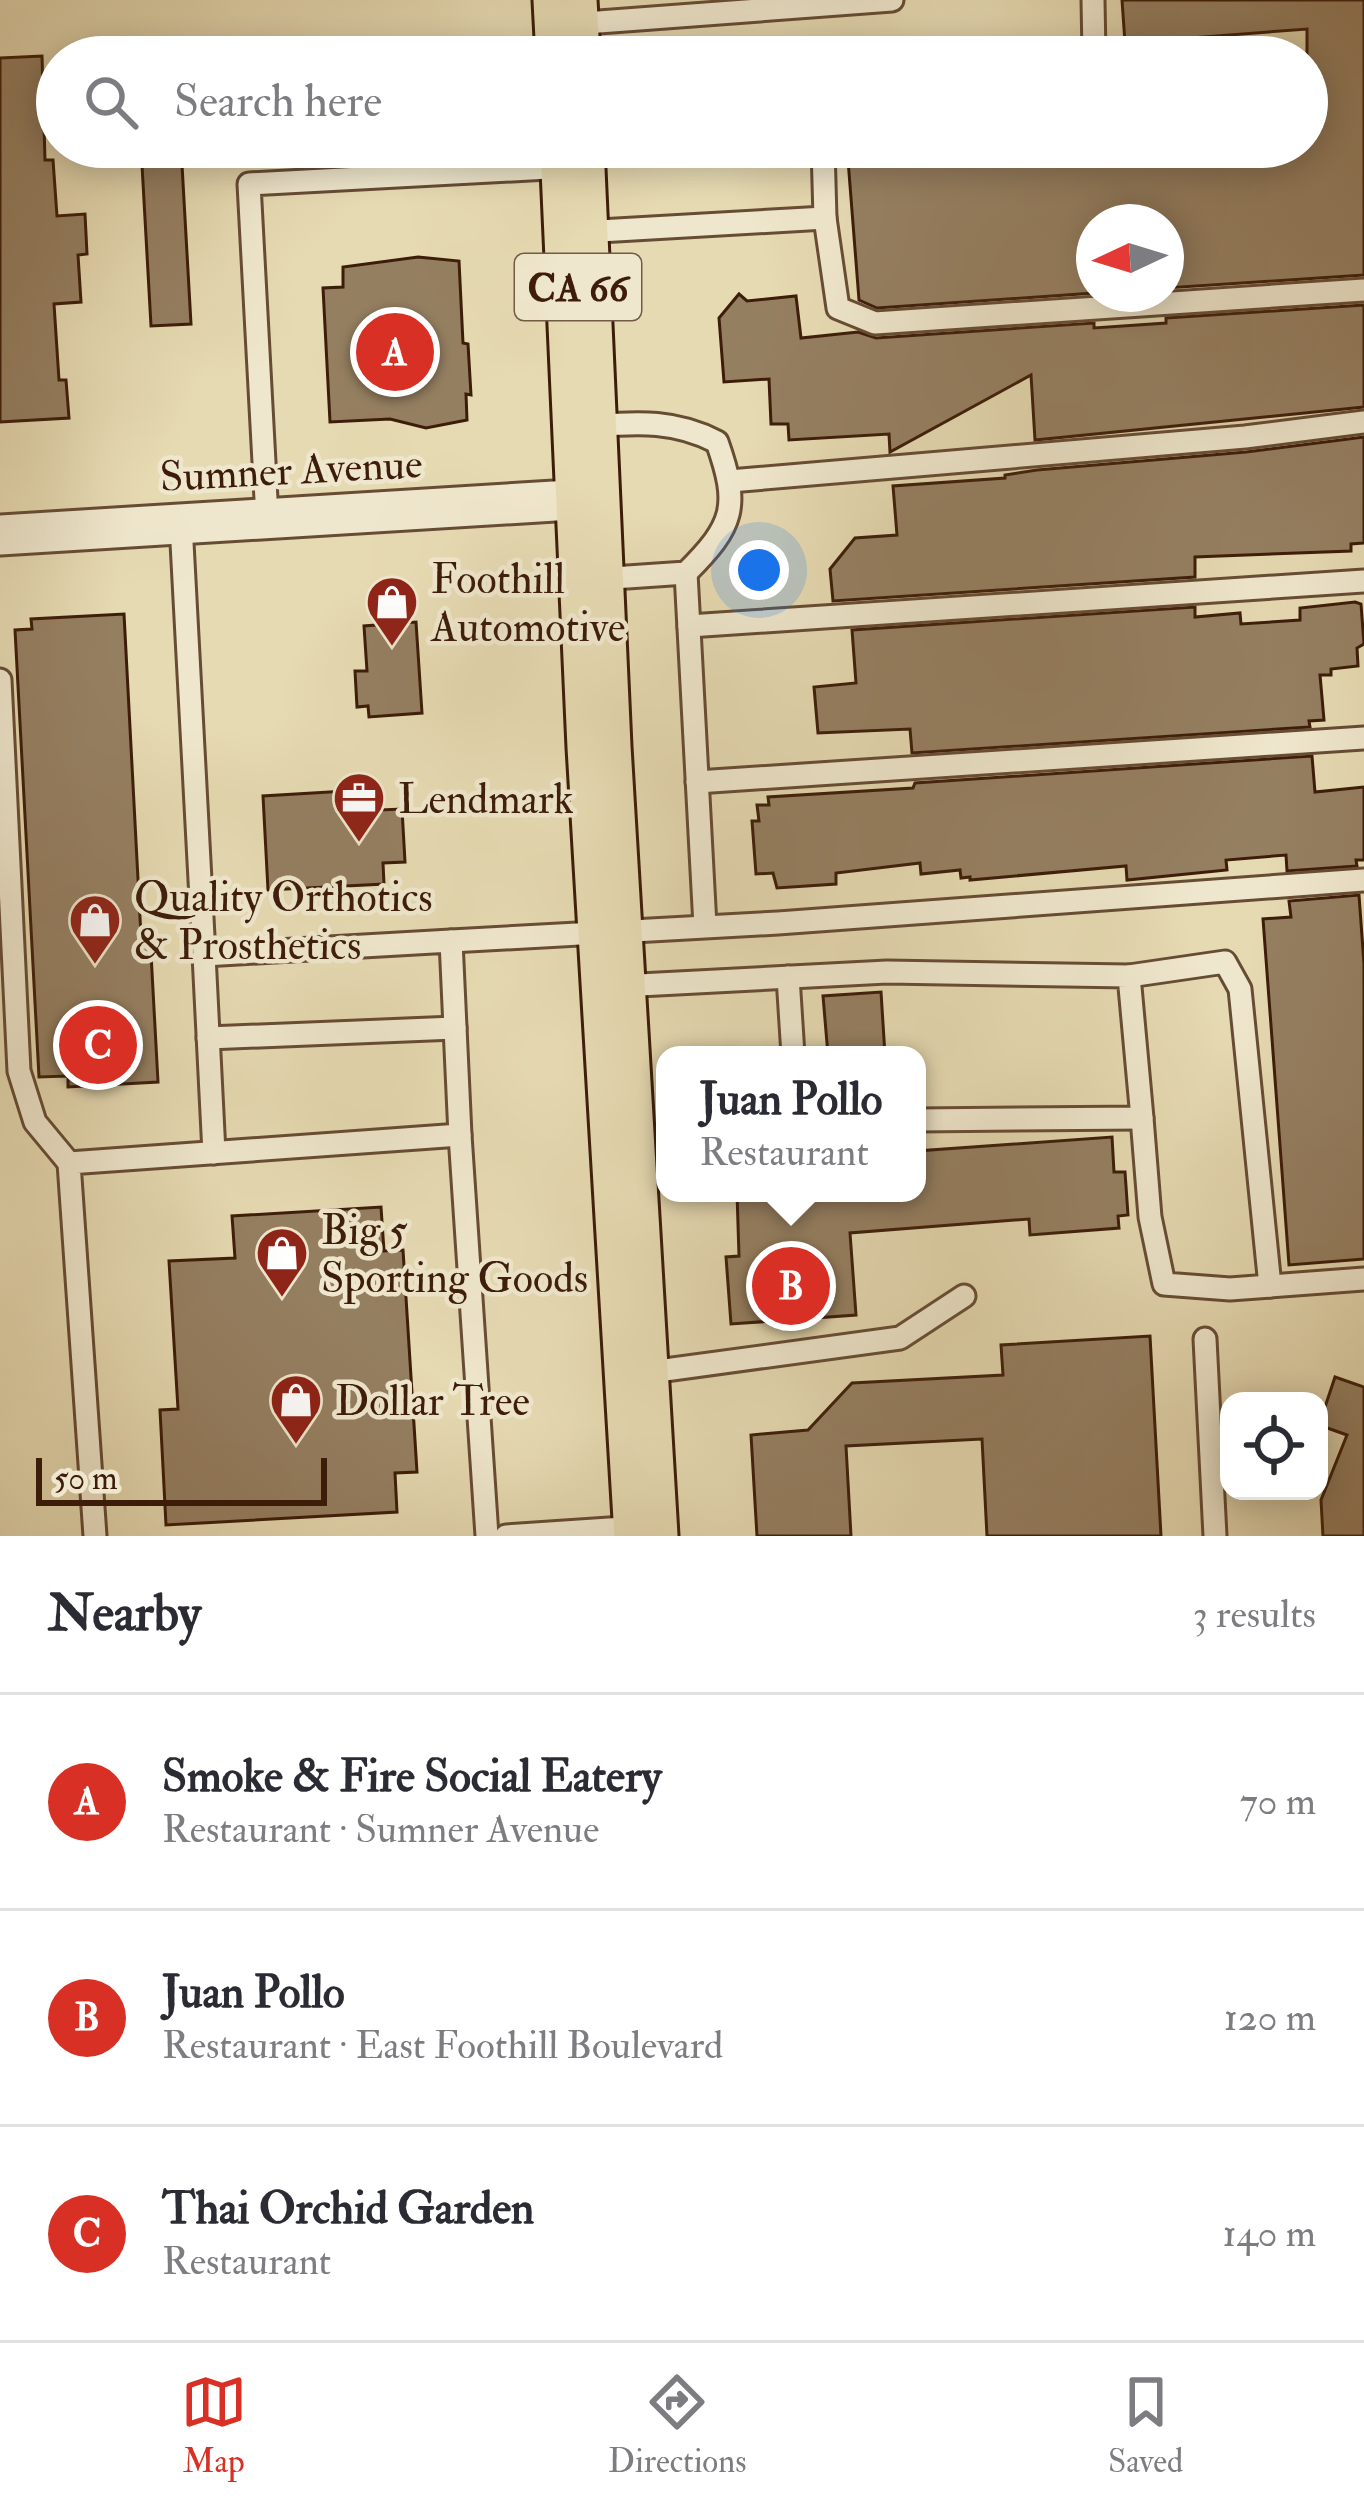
<!DOCTYPE html>
<html lang="en">
<head>
<meta charset="utf-8">
<style>
  body { margin:0; font-family:"IM FELL Double Pica",serif; background:#f2f2f3; color:#2b2b33 }
  .controls { position:absolute; right:36px; bottom:36px; display:grid; overflow:hidden; border-radius:24px; box-shadow:0 6px 30px #0003 }
  .controls button { width:108px; height:108px; display:grid; place-items:center; padding:0; border:0; border-bottom:3px solid #e1e1e2; background:#fff; color:#2b2b33; font:60px sans-serif }
  .compass { position:absolute; left:1076px; top:204px; width:108px; height:108px; border-radius:50%; background:#fff; box-shadow:0 6px 30px #0003; rotate:266deg }
  .scale { position:absolute; left:36px; bottom:30px; width:291px; box-sizing:border-box; padding-left:12px; border:6px solid #3d1d0a; border-top:0; font-size:33px; line-height:42px; white-space:nowrap; color:#3d1d0a; -webkit-text-stroke:9px #efe7cd; paint-order:stroke }
  .you { position:absolute; left:759px; top:570px; width:42px; height:42px; margin:-30px; border:9px solid #fff; border-radius:50%; background:#1a73e8; box-shadow:0 0 0 18px #1a73e833 }
  .badge { display:grid; place-items:center; width:78px; height:78px; border-radius:50%; background:#d93025; color:#fff; font-size:39px; font-weight:700 }
  .pin { position:absolute; translate:-50% -50%; border:6px solid #fff; box-shadow:0 3px 12px #0006 }
  .popup { position:absolute; left:656px; top:1046px; width:270px; height:156px; box-sizing:border-box; display:grid; place-content:center; border-radius:24px; background:#fff; filter:drop-shadow(0 3px 9px #0005); font-size:39px; white-space:nowrap; color:#7c7c81 }
  .popup b { font-size:45px; color:#2b2b33 }
  .popup::after { content:''; position:absolute; left:50%; top:100%; margin-left:-24px; border:24px solid transparent; border-top-color:#fff }
  .list { margin:0; padding:0; list-style:none }
  h2 { display:flex; justify-content:space-between; align-items:center; height:156px; margin:0; padding:0 48px; font-size:51px }
  h2 small { font-size:39px; font-weight:400; color:#7c7c81 }
  .list li { display:grid; grid-template-columns:78px 1fr auto; gap:36px; align-items:center; box-sizing:border-box; height:216px; padding:0 48px; border-top:3px solid #e1e1e2 }
  .list b { display:block; font-size:45px; white-space:nowrap }
  .list p { margin:0; font-size:39px; white-space:nowrap; color:#7c7c81 }
  .list em { font-size:39px; font-style:normal; color:#7c7c81 }
  .icon { flex:none; width:66px; height:66px; fill:none; stroke:currentColor; stroke-width:2; stroke-linecap:round; stroke-linejoin:round }
  .map { position:relative; flex:none; width:1364px; height:1536px; overflow:hidden }
  .search { position:absolute; background:#fff; box-shadow:0 6px 30px #0003; left:36px; right:36px; top:36px; height:132px; display:flex; align-items:center; gap:30px; box-sizing:border-box; padding:0 42px; border-radius:66px; color:#7c7c81; font-size:45px }
  .sheet { height:804px; background:#fff }
  nav { display:flex; justify-content:space-around; align-items:center; box-sizing:border-box; height:168px; border-top:3px solid #e1e1e2; background:#fff; font-size:33px; color:#7c7c81 }
  nav a { display:grid; justify-items:center; gap:6px }
  nav .on { color:#d93025 }
  .map>svg:first-child { display:block }
</style>
</head>
<body>
<div class="map">
<svg width="1364" height="1536" viewBox="0 0 1364 1536">
  <rect width="100%" height="100%" fill="#e6dab2"/>
  <filter id="stains"><feTurbulence type="fractalNoise" baseFrequency=".00167" numOctaves="4"/><feColorMatrix values="0 0 0 0 .2 0 0 0 0 .09 0 0 0 0 .02 0 0 0 .5 -.17"/></filter>
  <radialGradient id="worn" r=".72"><stop offset=".6" stop-color="#630" stop-opacity="0"/><stop offset="1" stop-color="#630" stop-opacity=".3"/></radialGradient>
  <g fill="#957f61" stroke="#3d1d0a" stroke-width="3">
    <polygon points="1122,0 1364,0 1364,275 1166,288 1166,222 1094,222 1094,293 877,308 859,300 847,147 1307,147 1307,29 1125,43"/>
    <polygon points="42,56 45,160 53,160 57,216 85,214 87,254 78,255 81,302 54,304 59,380 66,380 69,418 0,422 0,58"/>
    <polygon points="141,147 181,147 191,324 151,326"/>
    <polygon points="418,257 459,261 463,343 468,344 471,395 466,394 467,420 426,428 390,419 330,422 323,288 343,287 343,267"/>
    <polygon points="739,294 747,301 796,296 801,338 858,332 876,338 1094,323 1094,328 1166,323 1166,318 1364,305 1364,407 1035,440 1031,375 890,452 889,434 789,440 788,424 771,424 769,379 724,382 719,318"/>
    <polygon points="1364,437 1364,543 1351,544 1351,551 1195,557 1195,577 833,601 830,569 855,538 897,535 893,486 1005,478 1005,475 1037,470 1246,452"/>
    <polygon points="1355,602 1361,604 1364,644 1357,648 1358,666 1331,669 1331,675 1320,675 1324,720 1309,721 1310,727 912,753 910,729 818,733 814,687 856,683 852,630 1195,607 1195,617 1240,613 1241,624 1300,620 1300,608"/>
    <polygon points="124,614 141,936 150,935 158,1082 68,1087 68,1076 39,1077 15,630 32,629 31,619"/>
    <polygon points="416,622 422,713 369,717 368,706 357,707 355,671 367,671 364,626"/>
    <polygon points="1312,756 1315,792 1364,787 1364,860 1356,860 1357,866 1287,871 1286,855 1226,860 1227,870 1127,880 1126,866 970,880 970,877 961,878 960,870 921,874 920,863 836,873 836,884 777,888 773,873 756,874 752,821 759,821 757,805 769,805 768,797 913,788 915,783"/>
    <polygon points="379,789 380,810 402,809 405,862 383,863 384,884 268,890 263,796"/>
    <polygon points="1359,895 1364,964 1364,1259 1289,1265 1263,919 1291,917 1289,901"/>
    <polygon points="881,992 885,1055 828,1055 823,996"/>
    <polygon points="1112,1137 1114,1172 1125,1172 1128,1215 1118,1216 1119,1228 1030,1235 1029,1219 850,1233 856,1315 731,1324 726,1257 739,1256 737,1193 917,1193 917,1151"/>
    <polygon points="381,1207 384,1251 403,1250 417,1472 395,1473 397,1512 166,1525 160,1410 178,1409 169,1261 235,1258 232,1216"/>
    <polygon points="1150,1336 1161,1536 987,1536 982,1439 846,1446 851,1536 757,1536 751,1435 808,1430 852,1383 1003,1375 1001,1345"/>
    <polygon points="1335,1377 1364,1387 1364,1536 1323,1536 1321,1500 1347,1435 1319,1425"/>
  </g>
  <g fill="none" stroke-linecap="round" stroke-linejoin="round">
    <g stroke="#674c34" stroke-width="27">
      <g id="service">
        <polyline points="572,24 892,0"/>
        <polyline points="1090,57 1094,54 1093,0"/>
        <polyline points="823,147 825,218 838,308 875,323 1364,290"/>
        <polyline points="582,232 825,218"/>
        <path d="M587 426C635 423 673 419 717 442 740 507 734 525 686 573L598 579"/>
        <polyline points="730,481 1245,437 1364,422"/>
        <polyline points="267,518 249,184 566,167"/>
        <polyline points="686,573 705,926"/>
        <polyline points="689,626 1364,581"/>
        <polyline points="0,680 19,1071 35,1122 69,1163"/>
        <polyline points="697,782 1364,738"/>
        <polyline points="451,941 778,923 1364,880"/>
        <polyline points="204,955 214,1153"/>
        <polyline points="1129,976 1225,962 1240,989 1270,1286"/>
        <polyline points="788,977 793,1055"/>
        <polyline points="620,986 887,972 1129,976 1142,1118 917,1120"/>
        <polyline points="208,1038 455,1028"/>
        <polyline points="1142,1118 1150,1217 1164,1284 1230,1289 1364,1279"/>
        <polyline points="460,1135 487,1536"/>
        <polyline points="1205,1339 1215,1536"/>
        <polyline points="643,1373 900,1338 964,1296"/>
        <polyline points="95,1536 69,1163 460,1135 451,941 204,955 181,524"/>
        <polyline points="506,1536 639,1527"/>
      </g>
    </g>
    <g stroke="#674c34" stroke-width="45">
      <polyline id="minor" points="0,535 587,499"/>
    </g>
    <g stroke="#3d1d0a" stroke-width="69">
      <g id="primary">
        <polyline points="565,0 568,57"/>
        <polyline points="572,147 599,747 646,1536"/>
      </g>
    </g>
    <use href="#service" stroke="#efe7cd" stroke-width="21"/>
    <use href="#minor" stroke="#efe7cd" stroke-width="39"/>
    <use href="#primary" stroke="#e6dab2" stroke-width="63"/>
  </g>
  <defs>
    <g id="shop-pin" transform="scale(2.7)"><path d="M0 17L-7.5 6A9.5 9.5 0 1 1 7.5 6Z" fill="#8f2418" stroke="#efe7cd"/><path d="M-5-2.5h2.3a2.7 3.5 0 0 1 5.4 0H5L5.5 6h-11ZM-1.5-2.5h3a1.5 2.3 0 0 0-3 0Z" fill="#fff"/></g>
    <g id="office-pin" transform="scale(2.7)"><path d="M0 17L-7.5 6A9.5 9.5 0 1 1 7.5 6Z" fill="#8f2418" stroke="#efe7cd"/><path d="M-6-3h4V-5.5h4V-3h4V5H-6ZM-1-4.5V-3h2v-1.5ZM-6 0V1H6V0Z" fill="#fff"/></g>
  </defs>
  <g fill-rule="evenodd">
    <use href="#shop-pin" x="392" y="602"/>
    <use href="#office-pin" x="359" y="798"/>
    <use href="#shop-pin" x="95" y="920"/>
    <use href="#shop-pin" x="282" y="1253"/>
    <use href="#shop-pin" x="296" y="1400"/>
  </g>
  <g text-anchor="middle" stroke-width="9" stroke-linejoin="round" paint-order="stroke">
    <rect fill="#efe7cd" stroke="#725a44" stroke-width="3" x="515" y="254" width="126" height="66" rx="9"/>
    <g font-size="39" font-weight="bold" fill="#3d1d0a">
      <text x="578" y="301">CA 66</text>
    </g>
    <g font-size="42" fill="#3d1d0a" stroke="#efe7cd">
      <text transform="translate(291 469) rotate(-3)" y="15">Sumner Avenue</text>
    </g>
    <g font-size="42" fill="#3d1d0a" stroke="#efe7cd" text-anchor="start">
      <text x="431" y="593">Foothill<tspan x="431" dy="48">Automotive</tspan></text>
      <text x="398" y="813">Lendmark</text>
      <text x="134" y="911">Quality Orthotics<tspan x="134" dy="48">&amp; Prosthetics</tspan></text>
      <text x="321" y="1244">Big 5<tspan x="321" dy="48">Sporting Goods</tspan></text>
      <text x="335" y="1415">Dollar Tree</text>
    </g>
  </g>
  <rect width="100%" height="100%" filter="url(#stains)"/>
  <rect width="100%" height="100%" fill="url(#worn)"/>
</svg>
<div class="controls">
<button><svg class="icon" aria-label="locate" viewBox="0 0 24 24"><circle cx="12" cy="12" r="6"/><path d="M12 2v4M12 18v4M2 12h4M18 12h4"/></svg></button>
</div>
<svg class="compass" viewBox="-18 -18 36 36"><path d="M0-13l5 13h-10z" fill="#e53935"/><path d="M0 13l5-13h-10z" fill="#7c7c81"/></svg>
<div class="scale">50 m</div>
<div class="you"></div>
<div class="pin badge" style="left:395px;top:352px">A</div>
<div class="pin badge" style="left:791px;top:1286px">B</div>
<div class="popup"><b>Juan Pollo</b>Restaurant</div>
<div class="pin badge" style="left:98px;top:1045px">C</div>
<div class="search"><svg class="icon" aria-label="search" viewBox="0 0 24 24"><circle cx="10" cy="10" r="6"/><path d="M15 15l6 6"/></svg>Search here</div>
</div>
<section class="sheet">
<h2>Nearby<small>3 results</small></h2>
<ul class="list">
<li><span class="badge">A</span><div><b>Smoke &amp; Fire Social Eatery</b><p>Restaurant · Sumner Avenue</p></div><em>70 m</em></li>
<li><span class="badge">B</span><div><b>Juan Pollo</b><p>Restaurant · East Foothill Boulevard</p></div><em>120 m</em></li>
<li><span class="badge">C</span><div><b>Thai Orchid Garden</b><p>Restaurant</p></div><em>140 m</em></li>
</ul>
</section>
<nav>
<a class="on"><svg class="icon" aria-label="map" viewBox="0 0 24 24"><path d="M3 6l6-2 6 2 6-2v14l-6 2-6-2-6 2zM9 4v14M15 6v14"/></svg>Map</a>
<a><svg class="icon" aria-label="directions" viewBox="0 0 24 24"><path d="M12 3l9 9-9 9-9-9zM9 14v-3h6M13 9l2 2-2 2"/></svg>Directions</a>
<a><svg class="icon" aria-label="saved" viewBox="0 0 24 24"><path d="M7 4h10v16l-5-4-5 4z"/></svg>Saved</a>
</nav>
</body>
</html>
